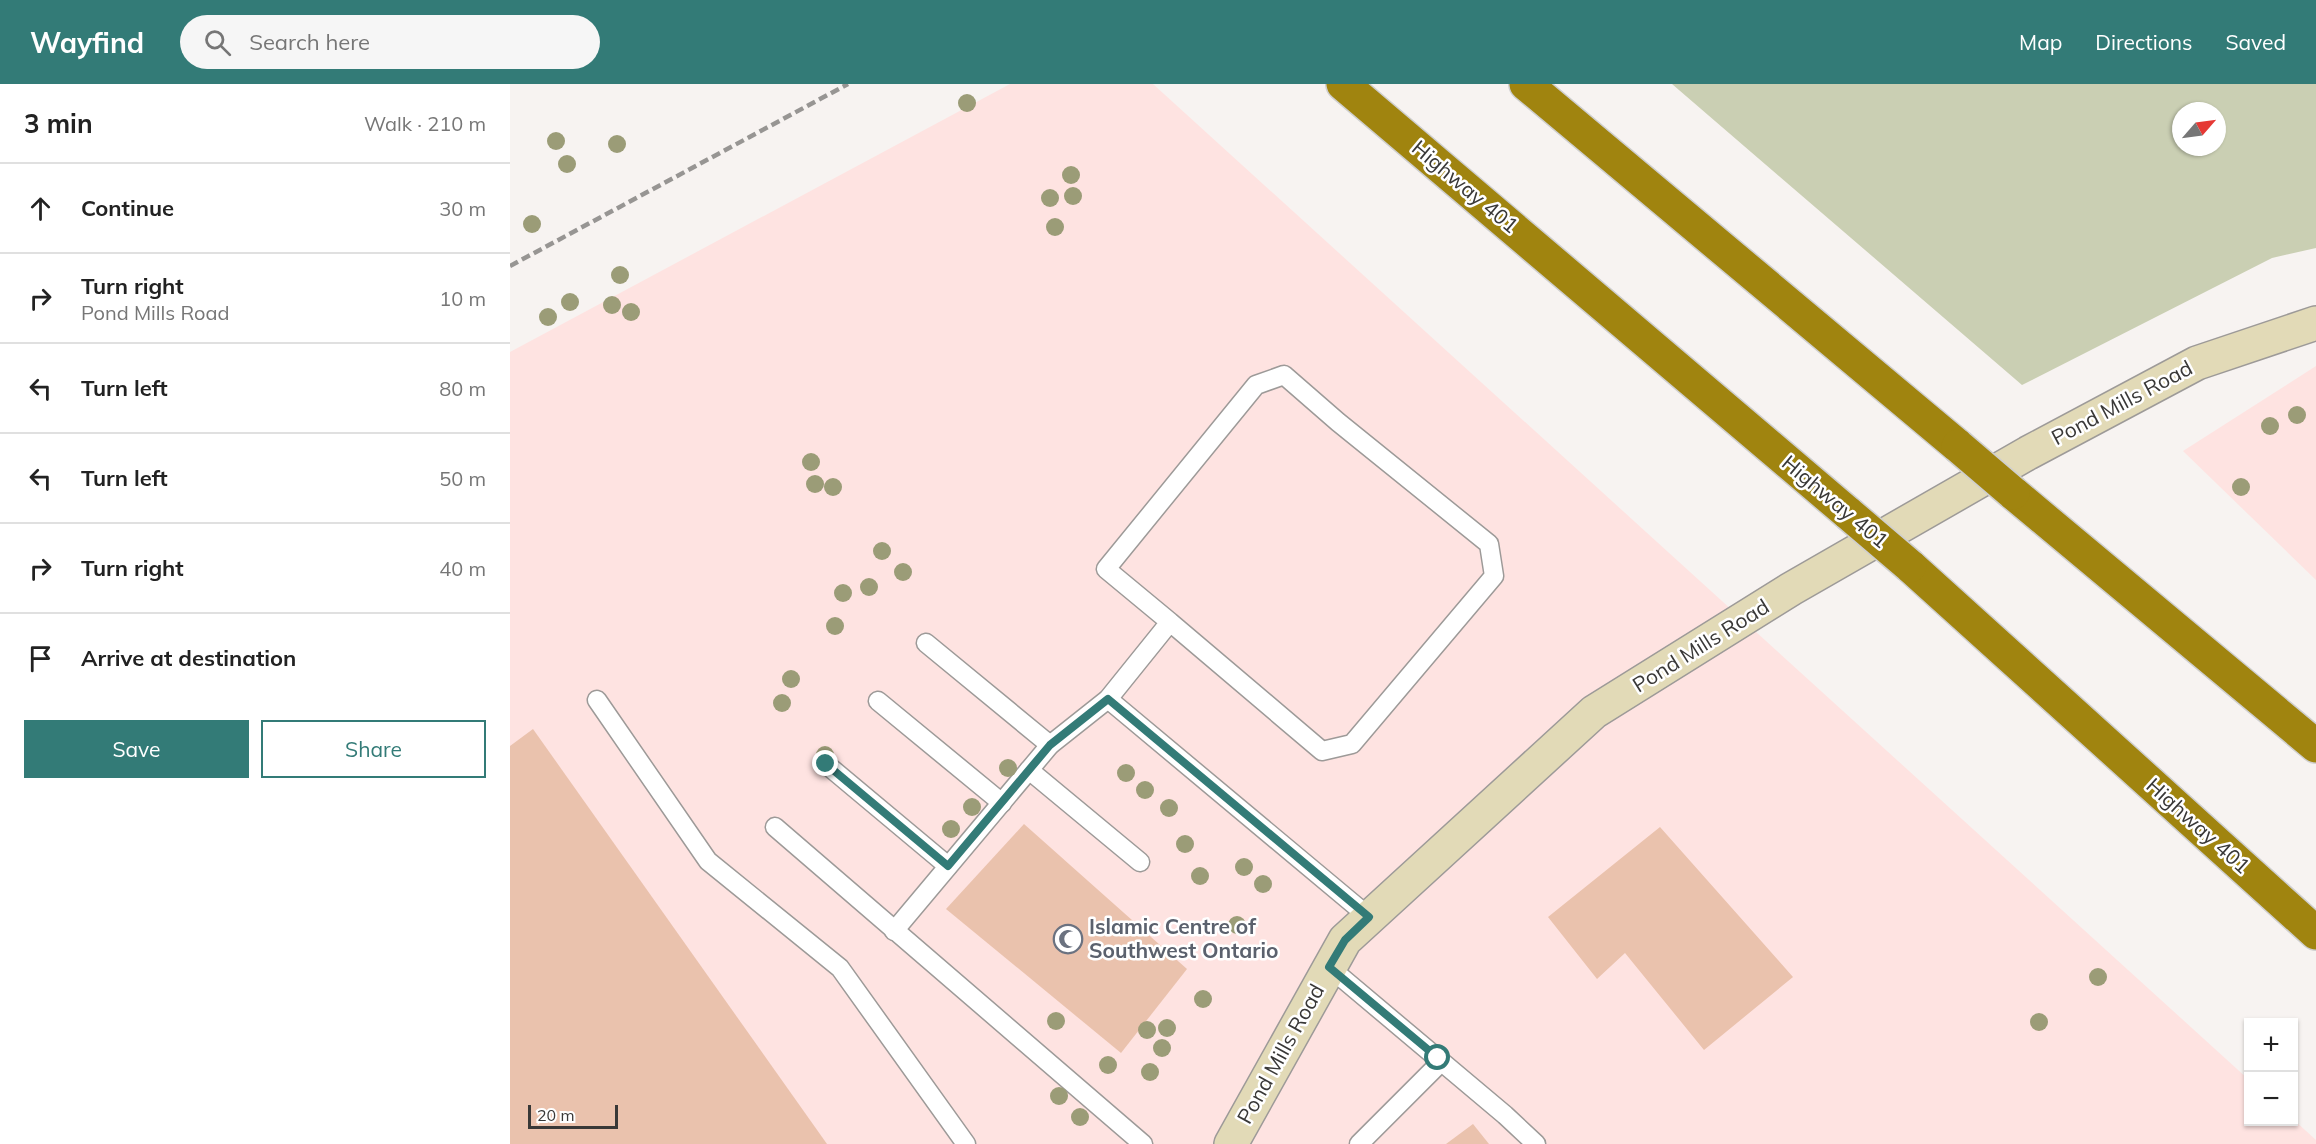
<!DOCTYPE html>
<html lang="en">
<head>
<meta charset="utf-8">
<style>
  body { margin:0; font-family:Mulish,sans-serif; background:#f6f6f6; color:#222 }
  .controls { position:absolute; right:18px; bottom:18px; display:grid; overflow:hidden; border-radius:0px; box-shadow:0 2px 4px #0004 }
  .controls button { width:54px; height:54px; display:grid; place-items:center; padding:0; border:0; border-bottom:2px solid #e0e0e0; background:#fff; color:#222; font:30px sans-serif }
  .compass { position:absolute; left:1662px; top:18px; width:54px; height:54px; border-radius:50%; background:#fff; box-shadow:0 2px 4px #0004; rotate:62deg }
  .scale { position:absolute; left:18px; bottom:15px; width:90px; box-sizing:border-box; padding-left:6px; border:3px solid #393837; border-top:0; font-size:16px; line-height:21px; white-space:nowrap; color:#393837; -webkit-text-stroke:4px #fff; paint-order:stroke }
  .stop { position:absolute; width:18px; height:18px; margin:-14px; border:4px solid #337b77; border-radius:50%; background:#fff }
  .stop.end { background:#337b77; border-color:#fff; box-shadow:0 2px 6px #0008 }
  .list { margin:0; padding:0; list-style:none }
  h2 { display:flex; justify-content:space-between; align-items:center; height:78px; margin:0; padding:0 24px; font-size:26px }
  h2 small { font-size:20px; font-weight:400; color:#767676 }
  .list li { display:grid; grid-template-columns:39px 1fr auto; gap:18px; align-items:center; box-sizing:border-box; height:90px; padding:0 24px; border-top:2px solid #e0e0e0 }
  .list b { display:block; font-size:22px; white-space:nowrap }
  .list p { margin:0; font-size:20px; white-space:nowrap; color:#767676 }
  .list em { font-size:20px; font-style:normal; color:#767676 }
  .actions { display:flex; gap:12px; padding:18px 24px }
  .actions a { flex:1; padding:14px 0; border:2px solid #337b77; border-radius:0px; text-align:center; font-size:21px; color:#337b77 }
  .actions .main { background:#337b77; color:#fff }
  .icon { flex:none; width:33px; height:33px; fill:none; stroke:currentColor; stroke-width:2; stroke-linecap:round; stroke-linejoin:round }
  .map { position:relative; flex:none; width:1806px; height:1060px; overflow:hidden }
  header { display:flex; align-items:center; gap:36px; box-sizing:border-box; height:84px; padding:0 30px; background:#337b77; color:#fff }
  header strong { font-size:28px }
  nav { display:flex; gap:33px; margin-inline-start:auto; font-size:21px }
  .search { width:420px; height:54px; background:#f6f6f6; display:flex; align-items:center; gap:15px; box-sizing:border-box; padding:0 21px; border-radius:33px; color:#767676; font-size:22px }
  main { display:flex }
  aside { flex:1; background:#fff }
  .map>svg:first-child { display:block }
</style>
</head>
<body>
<header>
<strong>Wayfind</strong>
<div class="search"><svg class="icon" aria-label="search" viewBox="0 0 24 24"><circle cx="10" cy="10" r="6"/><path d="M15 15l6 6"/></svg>Search here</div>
<nav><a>Map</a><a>Directions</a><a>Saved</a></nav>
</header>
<main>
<aside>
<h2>3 min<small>Walk · 210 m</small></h2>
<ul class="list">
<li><svg class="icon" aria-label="ahead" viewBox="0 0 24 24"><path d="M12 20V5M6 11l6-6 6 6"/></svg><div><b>Continue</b></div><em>30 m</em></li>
<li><svg class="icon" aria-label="right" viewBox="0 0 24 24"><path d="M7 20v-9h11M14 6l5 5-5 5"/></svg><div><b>Turn right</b><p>Pond Mills Road</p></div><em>10 m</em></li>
<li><svg class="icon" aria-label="left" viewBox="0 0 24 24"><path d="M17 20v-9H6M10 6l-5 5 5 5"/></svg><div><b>Turn left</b></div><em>80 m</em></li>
<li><svg class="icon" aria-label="left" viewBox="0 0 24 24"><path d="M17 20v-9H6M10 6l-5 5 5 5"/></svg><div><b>Turn left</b></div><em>50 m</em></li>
<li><svg class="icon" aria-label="right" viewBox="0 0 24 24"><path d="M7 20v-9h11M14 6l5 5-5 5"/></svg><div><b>Turn right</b></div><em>40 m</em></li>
<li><svg class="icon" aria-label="arrive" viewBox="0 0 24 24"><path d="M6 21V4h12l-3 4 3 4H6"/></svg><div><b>Arrive at destination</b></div></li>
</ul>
<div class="actions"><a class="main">Save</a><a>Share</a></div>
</aside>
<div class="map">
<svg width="1806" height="1060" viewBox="0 0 1806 1060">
  <rect width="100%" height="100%" fill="#f7f3f1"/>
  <g fill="#fee3e1">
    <polygon points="500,0 643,0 1738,995 1738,1038 1784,1036 1806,1056 1806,1060 0,1060 0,268"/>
    <polygon points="1806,282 1806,496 1673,367"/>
  </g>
  <path fill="#cacfb3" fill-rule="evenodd" d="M1162 0H1806V164L1762 174 1512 301ZM1671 27H1707V63H1671Z"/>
  <g fill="#eac2ad">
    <polygon points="23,645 317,1060 0,1060 0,662"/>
    <polygon points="514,740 677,885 611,969 436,825"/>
    <polygon points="1150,743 1283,893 1194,966 1115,869 1087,895 1038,833"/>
    <polygon points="963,1040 979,1060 936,1060"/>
  </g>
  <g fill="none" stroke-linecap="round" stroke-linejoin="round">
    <g stroke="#9d9a98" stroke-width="21">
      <g id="lane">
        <polyline points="416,559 540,661"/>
        <polyline points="598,615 859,833"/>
        <polyline points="87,616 198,777 330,884 456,1060"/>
        <polyline points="368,617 492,719"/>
        <polyline points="316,680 438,782"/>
        <polyline points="519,686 630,778"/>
        <polyline points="265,743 633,1060"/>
        <polyline points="384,847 540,661 598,615 660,538 596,485 746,301 774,291 828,338 979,460 984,492 842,660 812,667 660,538"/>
        <polyline points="819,883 995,1031 1026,1060"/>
        <polyline points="849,1060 931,978"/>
      </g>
    </g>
    <g stroke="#9d9a98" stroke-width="36">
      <polyline id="secondary" points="721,1060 835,856 1084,628 1281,505 1518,369 1687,279 1806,239"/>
    </g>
    <g stroke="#cfcfcf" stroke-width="36">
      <g id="highway">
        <polyline points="833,0 1339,430"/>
        <polyline points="1016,0 1448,362"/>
        <polyline points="1503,409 1806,662"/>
        <polyline points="1400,482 1806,849"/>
      </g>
    </g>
    <use href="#lane" stroke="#fff" stroke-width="18"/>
    <use href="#secondary" stroke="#e2dab7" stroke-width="33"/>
    <use href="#highway" stroke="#a0840f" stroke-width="33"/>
    <polyline stroke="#979593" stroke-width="4.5" stroke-dasharray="9 4.5" stroke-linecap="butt" points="0,182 338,0"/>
    <g stroke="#cfcfcf" stroke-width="36" stroke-linecap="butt">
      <g id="highway-bridge">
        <polyline points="1448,362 1503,409"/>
        <polyline points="1339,430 1400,482"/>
      </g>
    </g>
    <use href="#highway-bridge" stroke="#a0840f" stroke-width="33"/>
  </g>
  <g fill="#9b9c77">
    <circle cx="457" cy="19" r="9"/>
    <circle cx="46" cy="57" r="9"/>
    <circle cx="107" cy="60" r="9"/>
    <circle cx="57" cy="80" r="9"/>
    <circle cx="561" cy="91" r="9"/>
    <circle cx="563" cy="112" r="9"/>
    <circle cx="540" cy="114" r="9"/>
    <circle cx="22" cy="140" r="9"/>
    <circle cx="545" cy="143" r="9"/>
    <circle cx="110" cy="191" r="9"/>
    <circle cx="60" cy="218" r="9"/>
    <circle cx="102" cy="221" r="9"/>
    <circle cx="121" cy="228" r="9"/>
    <circle cx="38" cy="233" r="9"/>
    <circle cx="1787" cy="331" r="9"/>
    <circle cx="1760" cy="342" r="9"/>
    <circle cx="301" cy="378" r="9"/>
    <circle cx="305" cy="400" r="9"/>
    <circle cx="323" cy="403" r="9"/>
    <circle cx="1731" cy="403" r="9"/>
    <circle cx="372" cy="467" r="9"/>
    <circle cx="393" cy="488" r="9"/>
    <circle cx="359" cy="503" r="9"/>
    <circle cx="333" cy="509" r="9"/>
    <circle cx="325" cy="542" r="9"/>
    <circle cx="281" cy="595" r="9"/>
    <circle cx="272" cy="619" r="9"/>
    <circle cx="315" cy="671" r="9"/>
    <circle cx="498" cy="684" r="9"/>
    <circle cx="616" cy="689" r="9"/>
    <circle cx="635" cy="706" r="9"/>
    <circle cx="462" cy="723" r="9"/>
    <circle cx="659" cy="724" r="9"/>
    <circle cx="441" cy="745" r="9"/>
    <circle cx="675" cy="760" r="9"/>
    <circle cx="734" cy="783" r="9"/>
    <circle cx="690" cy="792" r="9"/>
    <circle cx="753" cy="800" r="9"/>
    <circle cx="727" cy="841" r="9"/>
    <circle cx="1588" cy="893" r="9"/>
    <circle cx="693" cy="915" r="9"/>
    <circle cx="546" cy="937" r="9"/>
    <circle cx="1529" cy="938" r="9"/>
    <circle cx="657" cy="944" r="9"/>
    <circle cx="637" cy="946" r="9"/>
    <circle cx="652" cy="964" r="9"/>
    <circle cx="598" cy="981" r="9"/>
    <circle cx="640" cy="988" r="9"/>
    <circle cx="549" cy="1012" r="9"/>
    <circle cx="570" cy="1033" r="9"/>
  </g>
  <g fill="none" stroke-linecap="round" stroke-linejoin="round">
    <polyline stroke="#337b77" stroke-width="8" points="316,680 438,782 540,661 598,615 859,833 835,856 819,883 928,974"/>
  </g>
  <defs>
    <g id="mosque-ring" transform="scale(1.5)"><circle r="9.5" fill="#fff" stroke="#6b7280" stroke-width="1.5"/><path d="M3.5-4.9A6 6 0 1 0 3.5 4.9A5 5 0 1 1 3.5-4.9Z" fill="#6b7280"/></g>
  </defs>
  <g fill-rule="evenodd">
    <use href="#mosque-ring" x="558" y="855"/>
  </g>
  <g text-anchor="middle" stroke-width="5" stroke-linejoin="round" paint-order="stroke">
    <g font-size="21" fill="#393837" stroke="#fff">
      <text transform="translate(955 103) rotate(40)" y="7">Highway 401</text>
      <text transform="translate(1612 319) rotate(-28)" y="7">Pond Mills Road</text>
      <text transform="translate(1325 418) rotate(40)" y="7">Highway 401</text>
      <text transform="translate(1191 562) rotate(-32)" y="7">Pond Mills Road</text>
      <text transform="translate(1688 742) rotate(42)" y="7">Highway 401</text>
      <text transform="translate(771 970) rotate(-61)" y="7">Pond Mills Road</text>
    </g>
    <g font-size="21" font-weight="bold" fill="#5b616d" stroke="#fff" text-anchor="start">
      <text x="579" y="850">Islamic Centre of<tspan x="579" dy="24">Southwest Ontario</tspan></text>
    </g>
  </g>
</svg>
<div class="controls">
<button>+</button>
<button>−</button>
</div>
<svg class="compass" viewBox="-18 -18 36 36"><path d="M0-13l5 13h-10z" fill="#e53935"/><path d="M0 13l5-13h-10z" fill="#767676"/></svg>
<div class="scale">20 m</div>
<div class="stop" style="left:928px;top:974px"></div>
<div class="stop end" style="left:316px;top:680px"></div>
</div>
</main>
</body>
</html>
